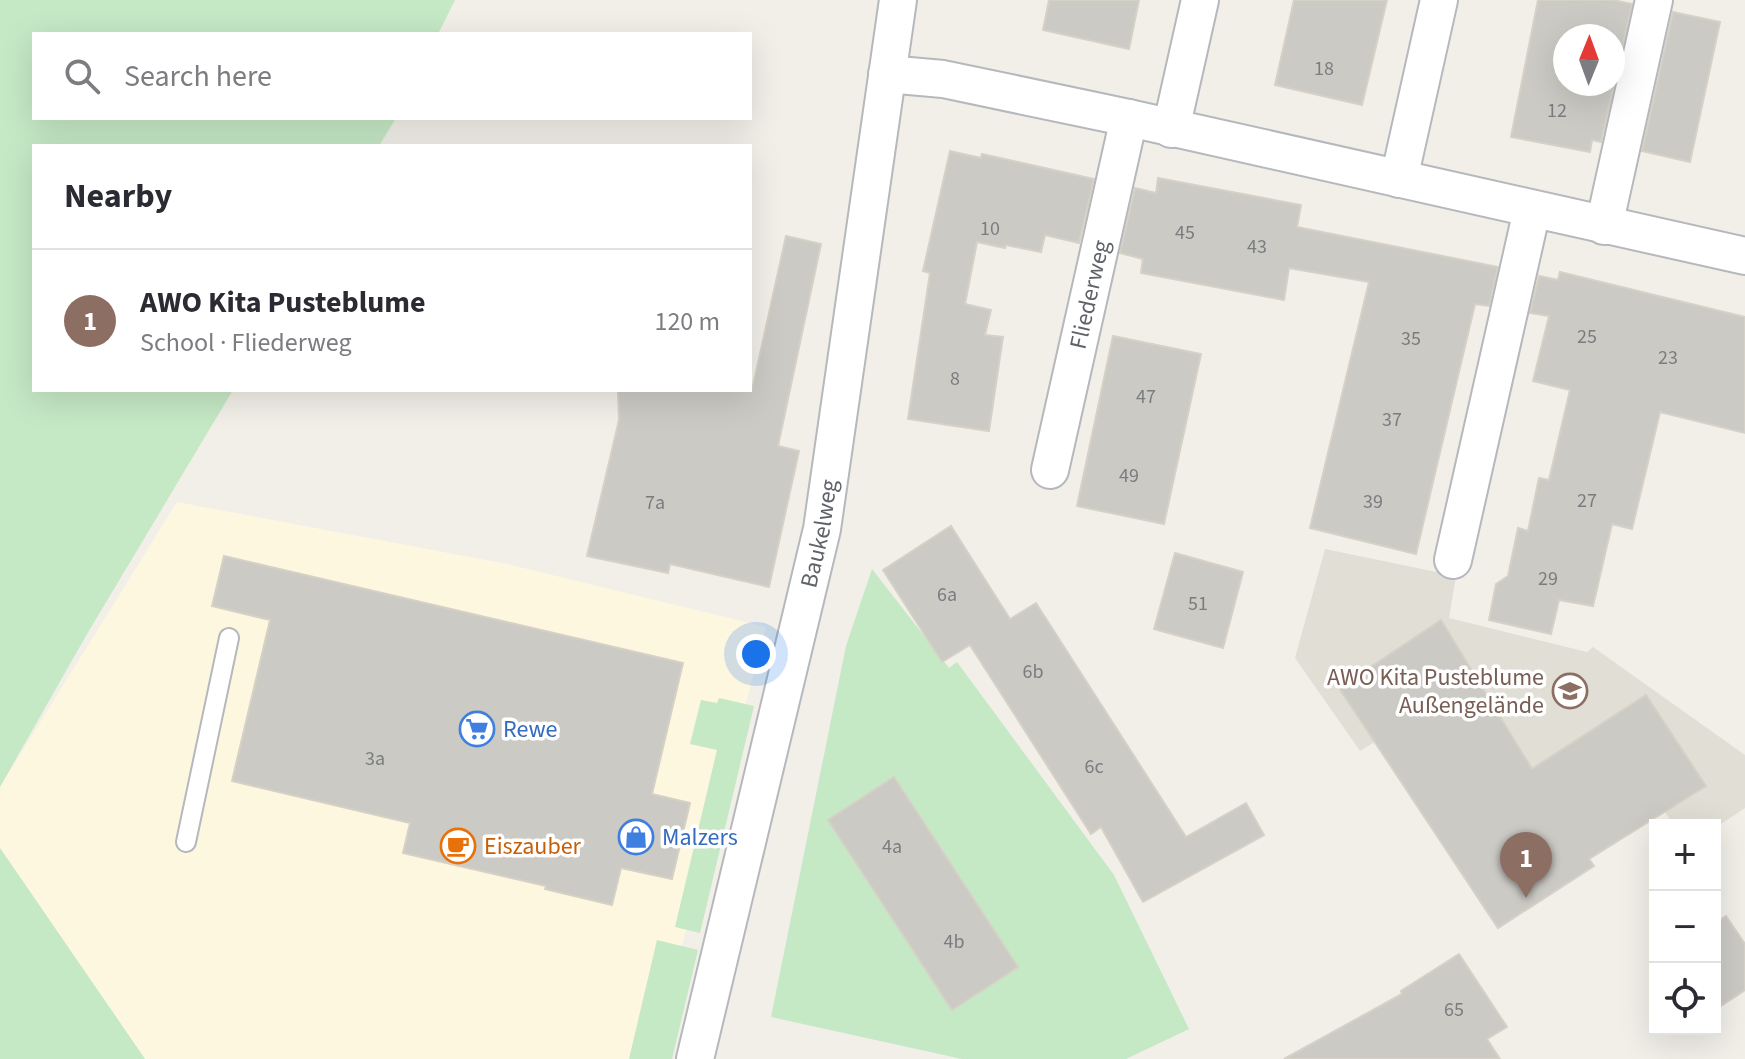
<!DOCTYPE html>
<html lang="en">
<head>
<meta charset="utf-8">
<style>
  body { margin:0; font-family:"Source Sans 3",sans-serif; background:#f2f2f3; color:#2b2b33 }
  .controls { position:absolute; right:24px; bottom:24px; display:grid; overflow:hidden; border-radius:0px; box-shadow:0 8px 32px #0002 }
  .controls button { width:72px; height:72px; display:grid; place-items:center; padding:0; border:0; border-bottom:2px solid #e1e1e2; background:#fff; color:#2b2b33; font:40px sans-serif }
  .compass { position:absolute; left:1553px; top:24px; width:72px; height:72px; border-radius:50%; background:#fff; box-shadow:0 8px 32px #0002; rotate:1deg }
  .you { position:absolute; left:756px; top:654px; width:28px; height:28px; margin:-20px; border:6px solid #fff; border-radius:50%; background:#1a73e8; box-shadow:0 0 0 12px #1a73e833 }
  .badge { display:grid; place-items:center; width:52px; height:52px; border-radius:50%; background:#ea4335; color:#fff; font-size:26px; font-weight:700 }
  .pin { position:absolute; translate:-50% -66px; filter:drop-shadow(0 2px 4px #0008) }
  .pin::after { content:''; position:absolute; top:42px; width:28px; height:24px; background:inherit; clip-path:polygon(0 0,100% 0,50% 100%) }
  .list { margin:0; padding:0; list-style:none }
  h2 { display:flex; justify-content:space-between; align-items:center; height:104px; margin:0; padding:0 32px; font-size:34px }
  h2 small { font-size:26px; font-weight:400; color:#7c7c81 }
  .list li { display:grid; grid-template-columns:52px 1fr auto; gap:24px; align-items:center; box-sizing:border-box; height:144px; padding:0 32px; border-top:2px solid #e1e1e2 }
  .list b { display:block; font-size:30px; white-space:nowrap }
  .list p { margin:0; font-size:26px; white-space:nowrap; color:#7c7c81 }
  .list em { font-size:26px; font-style:normal; color:#7c7c81 }
  .icon { flex:none; width:44px; height:44px; fill:none; stroke:currentColor; stroke-width:2; stroke-linecap:round; stroke-linejoin:round }
  .map { position:relative; flex:none; width:1745px; height:1059px; overflow:hidden }
  .search { position:absolute; background:#fff; box-shadow:0 8px 32px #0002; left:32px; top:32px; width:720px; height:88px; display:flex; align-items:center; gap:20px; box-sizing:border-box; padding:0 28px; border-radius:0px; color:#7c7c81; font-size:30px }
  .panel { position:absolute; background:#fff; box-shadow:0 8px 32px #0002; left:32px; top:144px; width:720px; height:248px; border-radius:0px }
  .map>svg:first-child { display:block }
</style>
</head>
<body>
<div class="map">
<svg width="1745" height="1059" viewBox="0 0 1745 1059">
  <rect width="100%" height="100%" fill="#f1efe8"/>
  <polygon fill="#fef7e0" points="177,502 507,564 766,627 652,1059 145,1059 0,848 0,787"/>
  <polygon fill="#e1ded6" points="1325,549 1456,576 1449,618 1587,652 1593,647 1745,755 1745,808 1715,828 1715,825 1674,825 1665,812 1706,786 1646,695 1532,769 1441,621 1339,688 1375,742 1360,751 1295,658"/>
  <g fill="#c5e8c5">
    <polygon points="0,0 455,0 438,34 34,34 34,118 396,118 379,146 34,146 34,390 233,390 87,634 0,787"/>
    <polygon points="872,569 949,668 957,662 1114,875 1189,1029 1126,1059 962,1059 771,1017 846,646"/>
    <polygon points="719,698 754,706 700,933 675,927 717,750 690,744 701,700 717,703"/>
    <polygon points="0,848 145,1059 0,1059"/>
    <polygon points="657,940 698,950 672,1059 629,1059"/>
  </g>
  <g fill="#cccac5" stroke="#d6d1c6" stroke-width="2" fill-rule="evenodd">
    <polygon points="1049,0 1139,0 1129,49 1043,30"/>
    <polygon points="1294,0 1387,0 1362,105 1275,85"/>
    <path d="M1538 0H1613L1632 4 1601 142 1592 140 1590 152 1511 137ZM1565 36H1613V84H1565Z"/>
    <polygon points="1673,12 1720,22 1690,162 1642,151"/>
    <polygon points="950,151 981,158 982,154 1094,179 1079,243 1045,235 1041,252 1006,245 1005,248 977,242 965,304 991,310 985,335 1003,337 989,431 908,419 930,273 923,271"/>
    <polygon points="1158,178 1301,205 1297,227 1498,267 1489,306 1475,304 1416,554 1310,528 1369,282 1289,268 1284,300 1141,273 1143,259 1120,253 1135,188 1156,193"/>
    <polygon points="786,236 821,244 778,446 799,451 769,587 670,564 668,573 587,556 619,420 618,390 752,390"/>
    <polygon points="1560,272 1745,317 1745,433 1660,412 1632,529 1612,524 1593,606 1559,600 1551,634 1489,620 1496,584 1508,576 1518,528 1528,531 1539,478 1549,480 1570,390 1533,381 1549,316 1530,313 1539,276 1558,280"/>
    <polygon points="1113,336 1201,354 1164,524 1077,506"/>
    <polygon points="951,526 1010,619 1036,603 1186,837 1246,803 1264,835 1143,902 1101,827 1091,834 970,645 942,662 883,570"/>
    <polygon points="1175,553 1243,572 1223,648 1154,629"/>
    <polygon points="224,556 683,663 652,794 690,803 672,879 621,868 612,905 545,889 546,886 403,853 410,823 232,781 270,620 212,606"/>
    <polygon points="1441,620 1532,769 1646,695 1706,786 1589,859 1594,866 1498,928 1339,688"/>
    <polygon points="894,777 1018,967 952,1010 828,820"/>
    <polygon points="1726,916 1745,944 1745,990 1715,1010 1715,923"/>
    <polygon points="1459,954 1507,1027 1487,1039 1500,1059 1284,1059 1402,994 1401,991"/>
  </g>
  <g fill="none" stroke-linecap="round" stroke-linejoin="round">
    <g stroke="#b5b8bc" stroke-width="22">
      <polyline id="lane" points="186,842 229,638"/>
    </g>
    <g stroke="#b5b8bc" stroke-width="40">
      <g id="street">
        <polyline points="887,74 943,79 1129,118 1745,256"/>
        <polyline points="1171,129 1200,0"/>
        <polyline points="1399,179 1439,0"/>
        <polyline points="1604,226 1654,0"/>
        <path id="s1" d="M1050 470 1129 118"/>
        <polyline points="1453,560 1532,210"/>
        <path id="s2" d="M695 1059 822 529 898 0"/>
      </g>
    </g>
    <use href="#lane" stroke="#fff" stroke-width="18"/>
    <use href="#street" stroke="#fff" stroke-width="36"/>
  </g>
  <defs>
    <g id="school-ring" transform="scale(1.8)"><circle r="9.5" fill="#fff" stroke="#8d6e63" stroke-width="1.5"/><path d="M0-5L7-2L0 1L-7-2ZM-4 1L0 2.5L4 1V4Q0 6-4 4Z" fill="#8d6e63"/></g>
    <g id="supermarket-ring" transform="scale(1.8)"><circle r="9.5" fill="#fff" stroke="#3f7fe0" stroke-width="1.5"/><path d="M-6-5.5h2.5l.6 2H6L4.5 2H-2.5L-4.4-4H-6ZM-1.5 3.2a1.3 1.3 0 1 0 .1 0ZM3 3.2a1.3 1.3 0 1 0 .1 0Z" fill="#3f7fe0"/></g>
    <g id="shop-ring" transform="scale(1.8)"><circle r="9.5" fill="#fff" stroke="#3f7fe0" stroke-width="1.5"/><path d="M-5-2.5h2.3a2.7 3.5 0 0 1 5.4 0H5L5.5 6h-11ZM-1.5-2.5h3a1.5 2.3 0 0 0-3 0Z" fill="#3f7fe0"/></g>
    <g id="cafe-ring" transform="scale(1.8)"><circle r="9.5" fill="#fff" stroke="#e8710a" stroke-width="1.5"/><path d="M-5.5-4.5H6V0H3Q3 3.5 0 3.5H-2.5Q-5.5 3.5-5.5 0ZM3-3.2v2h1.7v-2ZM-6 4.5H4V6H-6Z" fill="#e8710a"/></g>
  </defs>
  <g fill-rule="evenodd">
    <use href="#school-ring" x="1570" y="691"/>
    <use href="#supermarket-ring" x="477" y="729"/>
    <use href="#shop-ring" x="636" y="837"/>
    <use href="#cafe-ring" x="458" y="846"/>
  </g>
  <g text-anchor="middle" stroke-width="7" stroke-linejoin="round" paint-order="stroke">
    <g font-size="20" fill="#7a7d7f">
      <text x="1324" y="75">18</text>
      <text x="1557" y="117">12</text>
      <text x="990" y="235">10</text>
      <text x="1185" y="239">45</text>
      <text x="1257" y="253">43</text>
      <text x="1587" y="343">25</text>
      <text x="1411" y="345">35</text>
      <text x="1668" y="364">23</text>
      <text x="955" y="385">8</text>
      <text x="1146" y="403">47</text>
      <text x="1392" y="426">37</text>
      <text x="1129" y="482">49</text>
      <text x="1587" y="507">27</text>
      <text x="1373" y="508">39</text>
      <text x="655" y="509">7a</text>
      <text x="1548" y="585">29</text>
      <text x="947" y="601">6a</text>
      <text x="1198" y="610">51</text>
      <text x="1033" y="678">6b</text>
      <text x="375" y="765">3a</text>
      <text x="1094" y="773">6c</text>
      <text x="892" y="853">4a</text>
      <text x="954" y="948">4b</text>
      <text x="1454" y="1016">65</text>
    </g>
    <g font-size="24" fill="#5f6368" stroke="#fff">
      <text dy="8" stroke="none"><textPath href="#s1" startOffset="180">Fliederweg</textPath></text>
      <text dy="8" stroke="none"><textPath href="#s2" startOffset="540">Baukelweg</textPath></text>
    </g>
    <g font-size="24" fill="#785e54" stroke="#fff" text-anchor="end">
      <text x="1544" y="685">AWO Kita Pusteblume<tspan x="1544" dy="28">Außengelände</tspan></text>
    </g>
    <g font-size="24" fill="#366cbe" stroke="#fff" text-anchor="start">
      <text x="503" y="737">Rewe</text>
      <text x="662" y="845">Malzers</text>
    </g>
    <g font-size="24" fill="#c56008" stroke="#fff" text-anchor="start">
      <text x="484" y="854">Eiszauber</text>
    </g>
  </g>
</svg>
<div class="controls">
<button>+</button>
<button>−</button>
<button><svg class="icon" aria-label="locate" viewBox="0 0 24 24"><circle cx="12" cy="12" r="6"/><path d="M12 2v4M12 18v4M2 12h4M18 12h4"/></svg></button>
</div>
<svg class="compass" viewBox="-18 -18 36 36"><path d="M0-13l5 13h-10z" fill="#e53935"/><path d="M0 13l5-13h-10z" fill="#7c7c81"/></svg>
<div class="you"></div>
<div class="pin badge" style="left:1526px;top:898px;background:#8d6e63">1</div>
<div class="search"><svg class="icon" aria-label="search" viewBox="0 0 24 24"><circle cx="10" cy="10" r="6"/><path d="M15 15l6 6"/></svg>Search here</div>
<section class="panel">
<h2>Nearby<small></small></h2>
<ul class="list">
<li><span class="badge" style="background:#8d6e63">1</span><div><b>AWO Kita Pusteblume</b><p>School · Fliederweg</p></div><em>120 m</em></li>
</ul>
</section>
</div>
</body>
</html>
